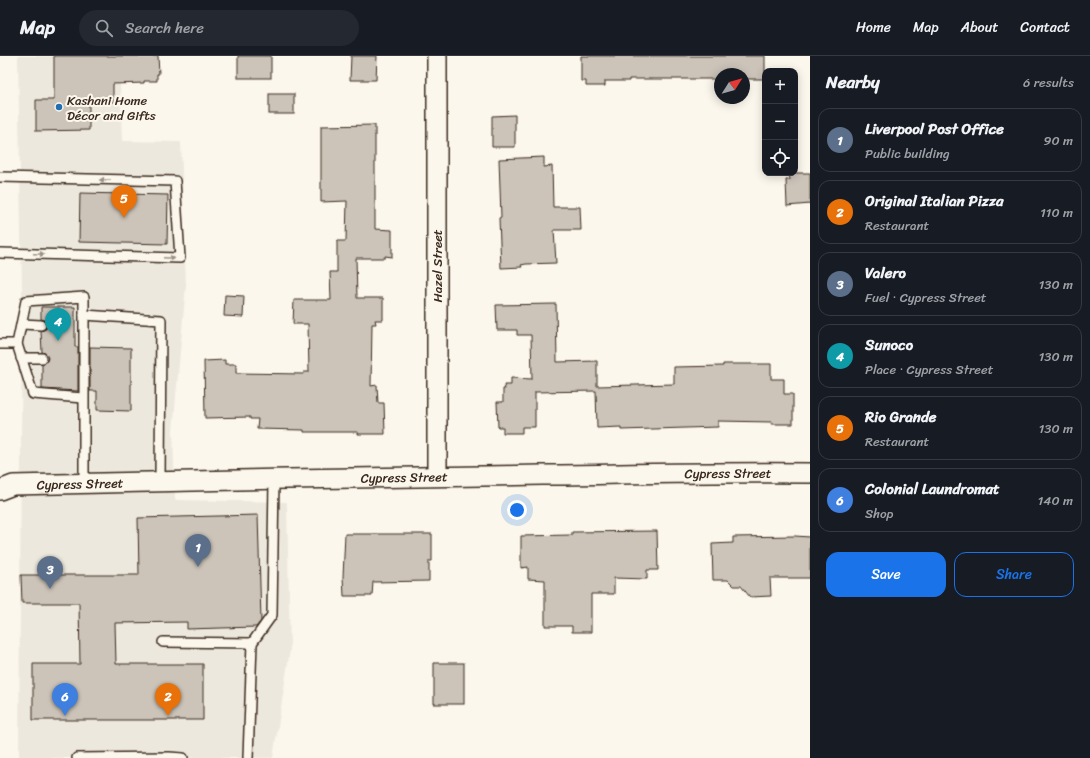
<!DOCTYPE html>
<html lang="en">
<head>
<meta charset="utf-8">
<style>
  body { margin:0; font-family:Sriracha,sans-serif; background:#242831; color:#f1f3f6 }
  .controls { position:absolute; right:12px; top:12px; display:grid; overflow:hidden; border-radius:8px; box-shadow:0 2px 10px #0003 }
  .controls button { width:36px; height:36px; display:grid; place-items:center; padding:0; border:0; border-bottom:1px solid #363941; background:#171b24; color:#f1f3f6; font:20px sans-serif }
  .compass { position:absolute; left:714px; top:12px; width:36px; height:36px; border-radius:50%; background:#171b24; box-shadow:0 2px 10px #0003; rotate:53deg }
  .you { position:absolute; left:517px; top:454px; width:14px; height:14px; margin:-10px; border:3px solid #fff; border-radius:50%; background:#1a73e8; box-shadow:0 0 0 6px #1a73e833 }
  .badge { display:grid; place-items:center; width:26px; height:26px; border-radius:50%; background:#1a73e8; color:#fff; font-size:13px; font-weight:700 }
  .pin { position:absolute; translate:-50% -33px; filter:drop-shadow(0 1px 2px #0008) }
  .pin::after { content:''; position:absolute; top:21px; width:14px; height:12px; background:inherit; clip-path:polygon(0 0,100% 0,50% 100%) }
  .list { margin:0; padding:0; list-style:none }
  h2 { display:flex; justify-content:space-between; align-items:center; height:52px; margin:0; padding:0 16px; font-size:17px }
  h2 small { font-size:13px; font-weight:400; color:#9ea1a6 }
  .list li { display:grid; grid-template-columns:26px 1fr auto; gap:12px; align-items:center; box-sizing:border-box; height:64px; margin:0 8px 8px; padding:0 8px; border:1px solid #363941; border-radius:12px }
  .list b { display:block; font-size:15px; white-space:nowrap }
  .list p { margin:0; font-size:13px; white-space:nowrap; color:#9ea1a6 }
  .list em { font-size:13px; font-style:normal; color:#9ea1a6 }
  .actions { display:flex; gap:8px; padding:12px 16px }
  .actions a { flex:1; padding:9px 0; border:1px solid #1a73e8; border-radius:12px; text-align:center; font-size:14px; color:#1a73e8 }
  .actions .main { background:#1a73e8; color:#fff }
  .icon { flex:none; width:22px; height:22px; fill:none; stroke:currentColor; stroke-width:2; stroke-linecap:round; stroke-linejoin:round }
  .map { position:relative; flex:none; width:810px; height:702px; overflow:hidden }
  header { display:flex; align-items:center; gap:24px; box-sizing:border-box; height:56px; padding:0 20px; background:#171b24; border-bottom:1px solid #363941 }
  header strong { font-size:19px }
  nav { display:flex; gap:22px; margin-inline-start:auto; font-size:14px }
  .search { width:280px; height:36px; background:#242831; display:flex; align-items:center; gap:10px; box-sizing:border-box; padding:0 14px; border-radius:22px; color:#9ea1a6; font-size:15px }
  main { display:flex }
  aside { flex:1; background:#171b24 }
  .map>svg:first-child { display:block }
</style>
</head>
<body>
<header>
<strong>Map</strong>
<div class="search"><svg class="icon" aria-label="search" viewBox="0 0 24 24"><circle cx="10" cy="10" r="6"/><path d="M15 15l6 6"/></svg>Search here</div>
<nav><a>Home</a><a>Map</a><a>About</a><a>Contact</a></nav>
</header>
<main>
<div class="map">
<svg width="810" height="702" viewBox="0 0 810 702">
  <rect width="100%" height="100%" fill="#fbf7ec"/>
  <filter id="ink" filterUnits="userSpaceOnUse"><feTurbulence type="fractalNoise" baseFrequency=".025" numOctaves="2"/><feDisplacementMap in="SourceGraphic" scale="8" xChannelSelector="R" yChannelSelector="G"/><feConvolveMatrix kernelMatrix="1 2 1 2 8 2 1 2 1" color-interpolation-filters="sRGB"/></filter>
  <g filter="url(#ink)">
    <polygon fill="#ede8dd" points="18,0 119,0 122,85 181,86 186,229 173,375 175,444 287,446 290,594 273,702 19,702 22,233"/>
    <g fill="#ccc4b9" stroke="#3b2a1e">
      <polygon points="54,0 158,0 159,18 157,18 157,25 144,25 144,27 113,28 113,46 89,46 89,74 36,75 36,44 54,44"/>
      <rect x="238" y="0" width="33" height="22"/>
      <polygon points="351,0 377,0 376,24 350,24"/>
      <polygon points="581,0 765,0 765,23 744,23 744,18 720,18 720,23 629,23 629,25 605,25 605,30 586,30 586,25 581,25"/>
      <rect x="269" y="38" width="25" height="20"/>
      <polygon points="515,59 515,91 492,91 492,60"/>
      <polygon points="375,69 375,173 392,174 392,201 385,200 385,202 356,202 357,242 383,242 383,264 375,264 376,268 372,268 371,330 377,329 378,347 384,347 385,378 358,378 358,376 304,376 304,374 257,373 258,363 250,363 250,361 205,362 204,305 225,304 225,308 236,308 236,317 304,318 304,316 309,316 308,268 293,268 294,244 331,244 330,216 337,216 337,185 346,185 347,145 321,146 321,70"/>
      <polygon points="544,101 544,111 552,110 553,151 580,151 581,174 554,174 556,207 526,208 521,209 522,211 501,212 499,162 501,161 499,103"/>
      <polygon points="789,117 810,117 810,148 787,150 786,124 790,124"/>
      <polygon points="80,137 168,139 167,188 79,186"/>
      <polygon points="225,239 244,240 243,261 224,260"/>
      <polygon points="556,248 557,306 597,305 597,330 674,328 674,311 723,310 723,308 771,308 771,323 784,323 784,338 793,338 793,368 771,368 772,366 718,365 718,371 621,374 621,371 597,372 596,335 535,336 535,371 522,371 522,377 503,377 503,371 498,371 497,346 503,346 503,333 505,333 504,329 511,329 511,322 532,323 531,279 517,279 517,274 497,274 496,249"/>
      <polygon points="41,251 75,251 75,291 78,291 78,335 42,333 42,308 47,305 48,302 45,297 42,296 41,275 46,273 47,269 45,264 41,263"/>
      <polygon points="90,291 131,292 131,355 97,354 97,335 90,335"/>
      <polygon points="258,459 261,565 256,571 187,573 187,566 115,567 116,608 203,608 203,664 33,664 33,608 80,608 79,547 22,547 21,519 139,519 138,462"/>
      <polygon points="657,475 658,514 647,514 647,523 614,522 614,538 591,538 591,576 572,576 572,570 545,570 545,524 528,523 528,511 521,512 521,480 572,479 572,476"/>
      <polygon points="345,478 432,478 432,505 429,505 429,525 373,526 372,540 344,540 343,521"/>
      <polygon points="795,480 810,481 810,522 770,522 771,540 750,541 741,530 734,530 728,524 713,524 712,488 733,487 733,481"/>
      <rect x="434" y="607" width="30" height="41"/>
    </g>
    <g fill="none" stroke-linecap="round" stroke-linejoin="round">
      <g stroke="#3b2a1e" stroke-width="12">
        <g id="lane">
          <polyline points="0,121 175,125 180,202 0,197"/>
          <polyline points="84,259 161,264 160,426"/>
          <polyline points="22,268 41,269"/>
          <polyline points="0,288 17,288 26,245 84,241 84,428"/>
          <polyline points="17,288 33,338 83,342"/>
          <polyline points="21,302 42,302"/>
          <polyline points="163,586 252,587"/>
          <polyline points="77,702 169,701 183,702"/>
          <polyline points="248,702 252,587 272,559 274,424"/>
        </g>
      </g>
      <g stroke="#3b2a1e" stroke-width="22">
        <g id="street">
          <polyline points="437,420 437,0"/>
          <path id="s1" d="M0 434 13 429C189 425 366 421 542 419 631 418 721 416 810 417"/>
        </g>
      </g>
      <use href="#lane" stroke="#fbf7ec" stroke-width="9"/>
      <use href="#street" stroke="#fbf7ec" stroke-width="19"/>
    </g>
    <defs><path id="oneway-solid" d="M-6-.8H1V-3.2L6.5 0L1 3.2V.8H-6Z"/></defs>
    <g fill="#9b9085">
      <use href="#oneway-solid" transform="translate(105 124) rotate(-179)"/>
      <use href="#oneway-solid" transform="translate(39 198) rotate(2)"/>
      <use href="#oneway-solid" transform="translate(169 202) rotate(2)"/>
    </g>
  </g>
  <circle fill="#1f6fb2" stroke="#fbf7ec" stroke-width="1.5" cx="59" cy="51" r="4"/>
  <g text-anchor="middle" stroke-width="4" stroke-linejoin="round" paint-order="stroke">
    <g font-size="13" fill="#3b2a1e" stroke="#fbf7ec" text-anchor="start">
      <text x="67" y="49">Kashani Home<tspan x="67" dy="15">Décor and Gifts</tspan></text>
    </g>
    <g font-size="13" fill="#3b2a1e" stroke="#fbf7ec">
      <text transform="translate(437 210) rotate(-90)" y="5">Hazel Street</text>
      <text dy="5" stroke="none"><textPath href="#s1" startOffset="729">Cypress Street</textPath></text>
      <text dy="5" stroke="none"><textPath href="#s1" startOffset="405">Cypress Street</textPath></text>
      <text dy="5" stroke="none"><textPath href="#s1" startOffset="81">Cypress Street</textPath></text>
    </g>
  </g>
</svg>
<div class="controls">
<button>+</button>
<button>−</button>
<button><svg class="icon" aria-label="locate" viewBox="0 0 24 24"><circle cx="12" cy="12" r="6"/><path d="M12 2v4M12 18v4M2 12h4M18 12h4"/></svg></button>
</div>
<svg class="compass" viewBox="-18 -18 36 36"><path d="M0-13l5 13h-10z" fill="#e53935"/><path d="M0 13l5-13h-10z" fill="#9ea1a6"/></svg>
<div class="you"></div>
<div class="pin badge" style="left:198px;top:511px;background:#5c6f8a">1</div>
<div class="pin badge" style="left:168px;top:660px;background:#e8710a">2</div>
<div class="pin badge" style="left:50px;top:533px;background:#5c6f8a">3</div>
<div class="pin badge" style="left:58px;top:285px;background:#0f9aa8">4</div>
<div class="pin badge" style="left:124px;top:162px;background:#e8710a">5</div>
<div class="pin badge" style="left:65px;top:660px;background:#3f7fe0">6</div>
</div>
<aside>
<h2>Nearby<small>6 results</small></h2>
<ul class="list">
<li><span class="badge" style="background:#5c6f8a">1</span><div><b>Liverpool Post Office</b><p>Public building</p></div><em>90 m</em></li>
<li><span class="badge" style="background:#e8710a">2</span><div><b>Original Italian Pizza</b><p>Restaurant</p></div><em>110 m</em></li>
<li><span class="badge" style="background:#5c6f8a">3</span><div><b>Valero</b><p>Fuel · Cypress Street</p></div><em>130 m</em></li>
<li><span class="badge" style="background:#0f9aa8">4</span><div><b>Sunoco</b><p>Place · Cypress Street</p></div><em>130 m</em></li>
<li><span class="badge" style="background:#e8710a">5</span><div><b>Rio Grande</b><p>Restaurant</p></div><em>130 m</em></li>
<li><span class="badge" style="background:#3f7fe0">6</span><div><b>Colonial Laundromat</b><p>Shop</p></div><em>140 m</em></li>
</ul>
<div class="actions"><a class="main">Save</a><a>Share</a></div>
</aside>
</main>
</body>
</html>
